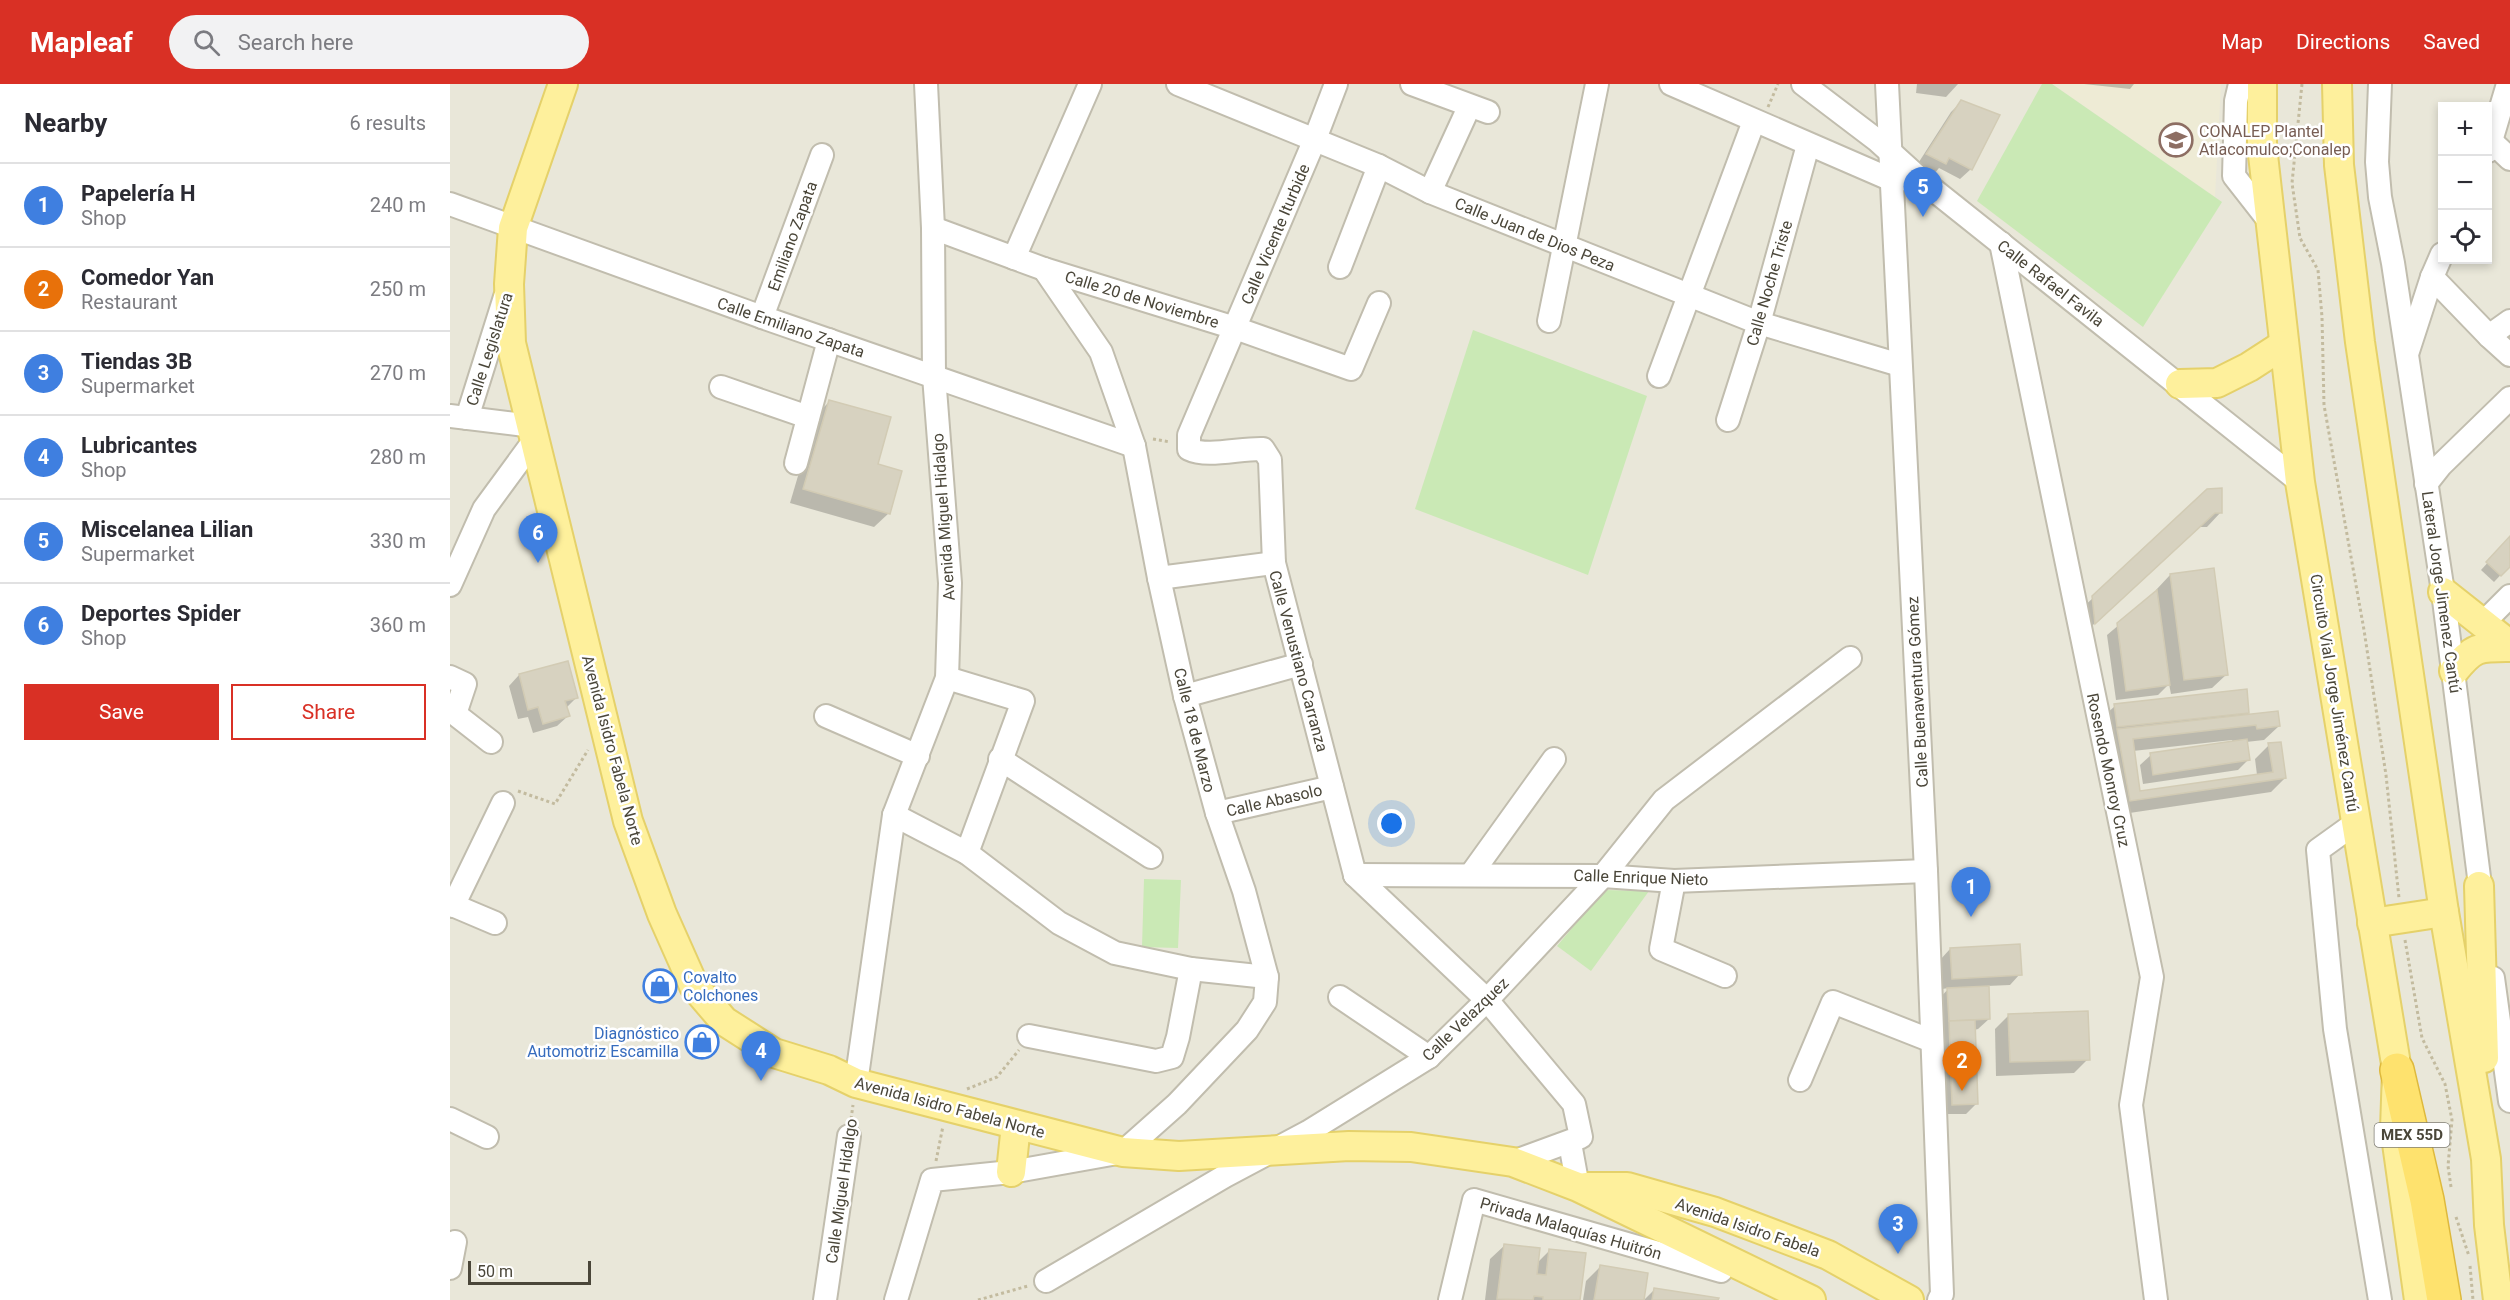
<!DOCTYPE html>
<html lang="en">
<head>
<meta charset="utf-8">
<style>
  body { margin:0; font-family:Roboto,sans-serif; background:#f2f2f3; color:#2b2b33 }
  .controls { position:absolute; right:18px; top:18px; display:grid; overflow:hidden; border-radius:0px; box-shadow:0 3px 9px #0003 }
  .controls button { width:54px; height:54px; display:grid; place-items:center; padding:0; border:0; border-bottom:2px solid #e1e1e2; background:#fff; color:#2b2b33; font:30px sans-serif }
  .scale { position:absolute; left:18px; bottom:15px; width:123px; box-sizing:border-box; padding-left:6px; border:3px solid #4a4639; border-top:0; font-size:16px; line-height:21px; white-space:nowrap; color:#4a4639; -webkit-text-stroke:4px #fff; paint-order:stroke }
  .you { position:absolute; left:942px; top:740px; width:21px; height:21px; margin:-15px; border:4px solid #fff; border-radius:50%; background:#1a73e8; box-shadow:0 0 0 9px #1a73e833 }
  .badge { display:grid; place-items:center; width:39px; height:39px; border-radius:50%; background:#d93025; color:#fff; font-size:20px; font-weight:700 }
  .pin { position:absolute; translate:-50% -50px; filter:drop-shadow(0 2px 3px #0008) }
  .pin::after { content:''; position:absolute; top:32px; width:21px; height:18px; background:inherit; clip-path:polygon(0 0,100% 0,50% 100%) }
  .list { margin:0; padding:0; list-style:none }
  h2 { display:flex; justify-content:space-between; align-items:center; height:78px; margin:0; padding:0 24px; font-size:26px }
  h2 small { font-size:20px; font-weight:400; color:#7c7c81 }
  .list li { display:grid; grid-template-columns:39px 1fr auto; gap:18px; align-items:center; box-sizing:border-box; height:84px; padding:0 24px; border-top:2px solid #e1e1e2 }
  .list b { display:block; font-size:22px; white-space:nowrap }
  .list p { margin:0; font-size:20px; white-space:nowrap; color:#7c7c81 }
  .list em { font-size:20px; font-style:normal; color:#7c7c81 }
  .actions { display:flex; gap:12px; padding:18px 24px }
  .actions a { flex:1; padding:14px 0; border:2px solid #d93025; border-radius:0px; text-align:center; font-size:21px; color:#d93025 }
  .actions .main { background:#d93025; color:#fff }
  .icon { flex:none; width:33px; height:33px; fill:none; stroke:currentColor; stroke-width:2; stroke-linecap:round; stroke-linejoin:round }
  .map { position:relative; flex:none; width:2060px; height:1216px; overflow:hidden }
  header { display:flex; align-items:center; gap:36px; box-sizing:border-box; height:84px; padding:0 30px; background:#d93025; color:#fff }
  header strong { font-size:28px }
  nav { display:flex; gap:33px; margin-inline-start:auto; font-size:21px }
  .search { width:420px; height:54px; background:#f2f2f3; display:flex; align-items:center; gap:15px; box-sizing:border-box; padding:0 21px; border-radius:33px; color:#7c7c81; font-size:22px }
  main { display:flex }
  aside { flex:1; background:#fff }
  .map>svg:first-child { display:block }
</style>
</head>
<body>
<header>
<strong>Mapleaf</strong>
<div class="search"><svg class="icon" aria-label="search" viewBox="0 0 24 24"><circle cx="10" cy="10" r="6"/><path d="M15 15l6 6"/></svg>Search here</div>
<nav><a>Map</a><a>Directions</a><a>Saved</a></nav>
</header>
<main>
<aside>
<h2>Nearby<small>6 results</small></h2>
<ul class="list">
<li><span class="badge" style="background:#3f7fe0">1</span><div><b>Papelería H</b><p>Shop</p></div><em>240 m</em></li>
<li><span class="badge" style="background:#e8710a">2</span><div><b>Comedor Yan</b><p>Restaurant</p></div><em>250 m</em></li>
<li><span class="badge" style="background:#3f7fe0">3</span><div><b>Tiendas 3B</b><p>Supermarket</p></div><em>270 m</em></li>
<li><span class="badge" style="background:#3f7fe0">4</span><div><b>Lubricantes</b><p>Shop</p></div><em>280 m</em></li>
<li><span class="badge" style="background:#3f7fe0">5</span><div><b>Miscelanea Lilian</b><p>Supermarket</p></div><em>330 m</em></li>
<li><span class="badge" style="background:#3f7fe0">6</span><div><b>Deportes Spider</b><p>Shop</p></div><em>360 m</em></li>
</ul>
<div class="actions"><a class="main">Save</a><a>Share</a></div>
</aside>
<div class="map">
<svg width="2060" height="1216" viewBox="0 0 2060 1216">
  <rect width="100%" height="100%" fill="#f6f4eb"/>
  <path fill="#e9e7d9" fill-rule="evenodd" d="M0 0H2060V1216H0ZM1992 22H2038V176H1992Z"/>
  <polygon fill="#eeebd5" points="1602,0 1771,0 1765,113"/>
  <g fill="#cae9b5">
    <polygon points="1592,0 1602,0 1772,118 1693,243 1527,117"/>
    <polygon points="1023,246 1197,312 1138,491 965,425"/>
    <polygon points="694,795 731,796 728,864 692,863"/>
    <polygon points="1154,806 1199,807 1141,887 1107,862"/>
  </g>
  <g fill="#0003">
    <polygon points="1467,0 1508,0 1496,13 1466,9"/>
    <polygon points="1634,0 1684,0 1680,5"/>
    <polygon points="1511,18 1521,85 1510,95 1489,84 1484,90 1467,81 1501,28"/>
    <polygon points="380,317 426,381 439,429 424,443 340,419 366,331"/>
    <polygon points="1758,407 1771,428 1757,443 1749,443 1631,552 1629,527"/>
    <polygon points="2060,454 2060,481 2044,498 2031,486"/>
    <polygon points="1720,491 1777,590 1762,604 1721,610 1719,600 1708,611 1666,616 1657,551 1707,509 1706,506"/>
    <polygon points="69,591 127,613 116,624 118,632 107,642 83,649 78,633 68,635 59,602"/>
    <polygon points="1665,622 1798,628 1793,633 1829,642 1814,656 1796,658 1798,676 1788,686 1693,700 1690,681 1701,671 1783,659 1782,656 1683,667 1689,709 1807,691 1805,675 1819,661 1835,694 1821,708 1666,731 1654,632"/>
    <polygon points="1500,865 1570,890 1560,901 1537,902 1539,935 1528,945 1524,946 1527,1019 1516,1030 1492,1030 1488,916 1499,904 1492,905 1490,876"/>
    <polygon points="1559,931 1638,975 1624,989 1546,992 1545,945"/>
    <polygon points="1055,1161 1086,1180 1100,1166 1129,1216 1035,1216 1040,1175"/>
    <polygon points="1150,1183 1193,1216 1133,1216 1136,1197"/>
    <polygon points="1205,1205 1267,1216 1194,1216"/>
  </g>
  <g fill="#d7d2c0" stroke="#d2cbb4" stroke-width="1.5">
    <polygon points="1511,16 1550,31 1522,86 1499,74 1496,80 1476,70"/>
    <polygon points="379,316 441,333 428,380 452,387 440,430 353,405"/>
    <polygon points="1772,404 1772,429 1765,429 1645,540 1642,512 1757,405"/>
    <polygon points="2060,452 2060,483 2051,492 2036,478"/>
    <polygon points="1764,484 1778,591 1734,596 1720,490"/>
    <polygon points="1707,506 1720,601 1676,607 1667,539"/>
    <polygon points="118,577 128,614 115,617 120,632 93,640 88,623 78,626 69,590"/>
    <polygon points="1797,605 1799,629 1667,643 1664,620"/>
    <polygon points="1828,627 1830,642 1807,645 1806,641 1683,655 1690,707 1823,688 1818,659 1831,658 1836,694 1680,717 1667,645"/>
    <polygon points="1797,655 1800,676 1703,691 1700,669"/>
    <polygon points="1570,860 1572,891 1502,895 1500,864"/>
    <polygon points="1539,902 1540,935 1499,937 1497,904"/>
    <polygon points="1638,927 1640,976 1560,978 1558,930"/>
    <polygon points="1525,936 1528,1020 1502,1021 1499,937"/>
    <polygon points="1054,1160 1090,1164 1087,1190 1096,1191 1099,1165 1136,1169 1130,1216 1093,1216 1093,1213 1084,1212 1083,1216 1047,1215"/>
    <polygon points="1150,1181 1198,1189 1194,1216 1144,1216"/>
    <polygon points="1204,1204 1269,1214 1268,1216 1202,1216"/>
  </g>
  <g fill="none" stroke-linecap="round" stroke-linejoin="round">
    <g stroke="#c1bdae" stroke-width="26">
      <g id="minor">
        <polyline points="728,0 929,82 980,108 1309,239 1450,281"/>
        <path d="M886 0 865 55 739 351V365C757 374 791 364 813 365L820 376 824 479 905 791"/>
        <polyline points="962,0 1038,28"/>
        <polyline points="1221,0 1442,96 1456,95"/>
        <polyline points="1353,0 1428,57 1470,95 1850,398"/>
        <polyline points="1437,0 1476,787 1492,1210 1489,1216"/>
        <polyline points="1790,0 1786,17 1784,92 1820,138"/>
        <polyline points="1930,0 1927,78 1930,113 1943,179 1993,508 2032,817"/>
        <polyline points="2042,58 2060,75"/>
        <polyline points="2038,67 2058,0"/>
        <polyline points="980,108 1019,23"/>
        <polyline points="0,120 312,233 684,362"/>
        <polyline points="483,144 594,185 785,244 901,285 929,219"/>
        <polyline points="1551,159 1702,893 1681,1021 1706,1216"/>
        <polyline points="564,174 640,0"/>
        <polyline points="890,183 929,82"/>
        <polyline points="1982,193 2039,252 2060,271"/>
        <polyline points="312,233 372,71"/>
        <polyline points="1099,237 1147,0"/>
        <polyline points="2039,252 2060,237"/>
        <polyline points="1958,267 1982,193 1992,170"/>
        <polyline points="1209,292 1304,37"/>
        <polyline points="271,303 358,333"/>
        <polyline points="0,332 83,342"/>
        <polyline points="17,334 55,213"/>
        <polyline points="1278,336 1309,239 1358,61"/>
        <polyline points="346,379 379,256"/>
        <polyline points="1976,400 1991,381 2060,314"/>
        <polyline points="709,494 824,479"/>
        <polyline points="0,501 34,425 86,354"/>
        <polyline points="2033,539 2060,512"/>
        <polyline points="0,593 15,600 5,630 41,658"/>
        <polyline points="497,594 573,617 517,769"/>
        <polyline points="735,612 851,580"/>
        <polyline points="376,632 468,672"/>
        <polyline points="550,675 701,773"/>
        <polyline points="767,729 882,703"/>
        <polyline points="444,731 517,769 609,839 665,869 741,885 817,893"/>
        <polyline points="1907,738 1868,766 1885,945 1930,1216"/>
        <polyline points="1022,789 1104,675"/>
        <polyline points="905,791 1153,792 1224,797 1476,787"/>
        <polyline points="905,791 1037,916 1124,1020 1131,1053 1063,1078"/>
        <polyline points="1224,797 1211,865 1275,892"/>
        <polyline points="0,820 45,839"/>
        <polyline points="3,822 53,719"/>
        <polyline points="2043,894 2060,1017"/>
        <polyline points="890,913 979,973"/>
        <polyline points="579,952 706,977 722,973 728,953 741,885"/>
        <polyline points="1350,996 1383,918 1482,957"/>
        <polyline points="406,999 444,731 497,594 500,499 484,292 483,144 476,0"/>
        <polyline points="0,1035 37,1053"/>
        <polyline points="1120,1059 1128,1103"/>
        <polyline points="0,1184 5,1158"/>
        <polyline points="596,1197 775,1092 858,1048 979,973 1037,916 1153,792 1214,716 1400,574"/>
        <polyline points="375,1216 399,1052"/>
        <polyline points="446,1216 482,1096 561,1088 673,1068 727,1020 797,946 815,918 817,893 794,807 767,729 735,612 709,494 684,362 651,268 594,185"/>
        <polyline points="1000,1216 1024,1116 1271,1187 1275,1175"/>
      </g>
    </g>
    <g stroke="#e5d16a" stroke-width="32">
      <g id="major">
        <polyline points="113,0 63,144 59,200 61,259 178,737 212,830 244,902 274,937 324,969 379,986 406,999 673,1068 729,1072 899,1062 961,1063 1063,1078 1128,1103 1361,1216"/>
        <polyline points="1812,0 1812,62 1850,398 1947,986 1945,1045 1969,1216"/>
        <polyline points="1887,0 1889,81 1910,258 1994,828 2036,1075 2039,1141 2048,1216"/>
        <polyline points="1730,300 1767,299 1799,283 1833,261"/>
        <polyline points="1993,508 2060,561"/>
        <path d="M2004 587C2024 562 2029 563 2060 563"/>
        <polyline points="2029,802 2034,974"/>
        <polyline points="1922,839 1994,828"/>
        <polyline points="561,1088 566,1041"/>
        <polyline points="1136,1103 1177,1103 1265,1128 1378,1171 1459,1216"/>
      </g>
    </g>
    <g stroke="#deb93d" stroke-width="36">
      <polyline id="highway" points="1947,986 1977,1116 1994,1216"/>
    </g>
    <g stroke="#c3bb9f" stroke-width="3" stroke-dasharray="3 3" stroke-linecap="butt">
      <polyline points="1852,0 1842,99 1850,154 1868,186 1872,233 1874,321 1914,546 1936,691 1949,814"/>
      <polyline points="1318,23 1328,0"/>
      <polyline points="703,355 720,358"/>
      <polyline points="68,707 105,720 138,666"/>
      <polyline points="1955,856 1972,954 1995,1000 2002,1036 1998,1082 2001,1103"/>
      <polyline points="517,1005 547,993 569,966"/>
      <polyline points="401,1035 403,1021"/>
      <polyline points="486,1077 493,1042"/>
      <polyline points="2006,1133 2019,1172"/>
      <polyline points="2020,1182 2023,1216"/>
      <polyline points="528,1216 578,1202"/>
    </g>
    <use href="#minor" stroke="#fff" stroke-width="22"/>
    <use href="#major" stroke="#fef09c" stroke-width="28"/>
    <use href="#highway" stroke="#fee26e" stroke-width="33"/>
  </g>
  <defs>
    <g id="school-ring" transform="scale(1.725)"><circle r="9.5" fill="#fff" stroke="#8d6e63" stroke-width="1.5"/><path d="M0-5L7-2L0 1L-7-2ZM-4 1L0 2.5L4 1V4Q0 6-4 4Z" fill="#8d6e63"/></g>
    <g id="shop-ring" transform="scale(1.725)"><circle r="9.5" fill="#fff" stroke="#3f7fe0" stroke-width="1.5"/><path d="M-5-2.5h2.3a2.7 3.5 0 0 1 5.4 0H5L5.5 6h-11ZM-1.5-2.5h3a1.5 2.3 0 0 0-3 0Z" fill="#3f7fe0"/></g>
  </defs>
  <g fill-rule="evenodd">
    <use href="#school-ring" x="1726" y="56"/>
    <use href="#shop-ring" x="210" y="902"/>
    <use href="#shop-ring" x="252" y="958"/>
  </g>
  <g text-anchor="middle" stroke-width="5" stroke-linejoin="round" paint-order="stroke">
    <rect fill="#fff" stroke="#807e74" stroke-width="1.5" x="1924.5" y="1039" width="75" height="24" rx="4.5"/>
    <g font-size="15" font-weight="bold" fill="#4a4639">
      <text x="1962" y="1056">MEX 55D</text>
    </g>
    <g font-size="16" fill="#785e54" stroke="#fff" text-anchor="start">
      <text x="1749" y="53">CONALEP Plantel<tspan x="1749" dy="18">Atlacomulco;Conalep</tspan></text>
    </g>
    <g font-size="16" fill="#4a4639" stroke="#fff">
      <text transform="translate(825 150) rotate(-67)" y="6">Calle Vicente Iturbide</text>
      <text transform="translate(1085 150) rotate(22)" y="6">Calle Juan de Dios Peza</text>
      <text transform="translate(342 152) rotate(-70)" y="6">Emiliano Zapata</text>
      <text transform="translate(1319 199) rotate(-74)" y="6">Calle Noche Triste</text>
      <text transform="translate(1601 199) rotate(38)" y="6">Calle Rafael Favila</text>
      <text transform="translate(692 215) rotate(17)" y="6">Calle 20 de Noviembre</text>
      <text transform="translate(341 243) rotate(19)" y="6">Calle Emiliano Zapata</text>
      <text transform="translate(39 265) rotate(-72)" y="6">Calle Legislatura</text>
      <text transform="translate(493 433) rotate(-94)" y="6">Avenida Miguel Hidalgo</text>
      <text transform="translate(1992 508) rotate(82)" y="6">Lateral Jorge Jimenez Cantú</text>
      <text transform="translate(849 577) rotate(75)" y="6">Calle Venustiano Carranza</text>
      <text transform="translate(1467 608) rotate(-93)" y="6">Calle Buenaventura Gómez</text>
      <text transform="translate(1885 609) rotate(81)" y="6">Circuito Vial Jorge Jiménez Cantú</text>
      <text transform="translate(745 646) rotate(76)" y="6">Calle 18 de Marzo</text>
      <text transform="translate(163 666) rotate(75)" y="6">Avenida Isidro Fabela Norte</text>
      <text transform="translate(1659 686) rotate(78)" y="6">Rosendo Monroy Cruz</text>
      <text transform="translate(824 716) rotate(-13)" y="6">Calle Abasolo</text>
      <text transform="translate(1191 793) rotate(2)" y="6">Calle Enrique Nieto</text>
      <text transform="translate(1015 935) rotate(-44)" y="6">Calle Velazquez</text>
      <text transform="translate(500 1023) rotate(15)" y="6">Avenida Isidro Fabela Norte</text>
      <text transform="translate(391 1107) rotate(-82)" y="6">Calle Miguel Hidalgo</text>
      <text transform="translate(1298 1143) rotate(19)" y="6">Avenida Isidro Fabela</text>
      <text transform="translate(1121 1144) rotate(16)" y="6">Privada Malaquías Huitrón</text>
    </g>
    <g font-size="16" fill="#366cbe" stroke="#fff" text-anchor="start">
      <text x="233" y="899">Covalto<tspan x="233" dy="18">Colchones</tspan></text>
      <text x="229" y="955" text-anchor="end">Diagnóstico<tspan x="229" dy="18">Automotriz Escamilla</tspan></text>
    </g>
  </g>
</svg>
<div class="controls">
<button>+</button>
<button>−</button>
<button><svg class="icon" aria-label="locate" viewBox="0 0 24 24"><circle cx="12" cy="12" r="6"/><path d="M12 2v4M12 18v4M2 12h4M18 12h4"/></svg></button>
</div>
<div class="scale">50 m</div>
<div class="you"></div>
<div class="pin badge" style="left:1521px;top:833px;background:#3f7fe0">1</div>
<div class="pin badge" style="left:1512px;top:1007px;background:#e8710a">2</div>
<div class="pin badge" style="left:1448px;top:1170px;background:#3f7fe0">3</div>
<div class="pin badge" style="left:311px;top:997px;background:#3f7fe0">4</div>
<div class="pin badge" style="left:1473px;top:133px;background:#3f7fe0">5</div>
<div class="pin badge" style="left:88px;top:479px;background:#3f7fe0">6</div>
</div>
</main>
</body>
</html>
